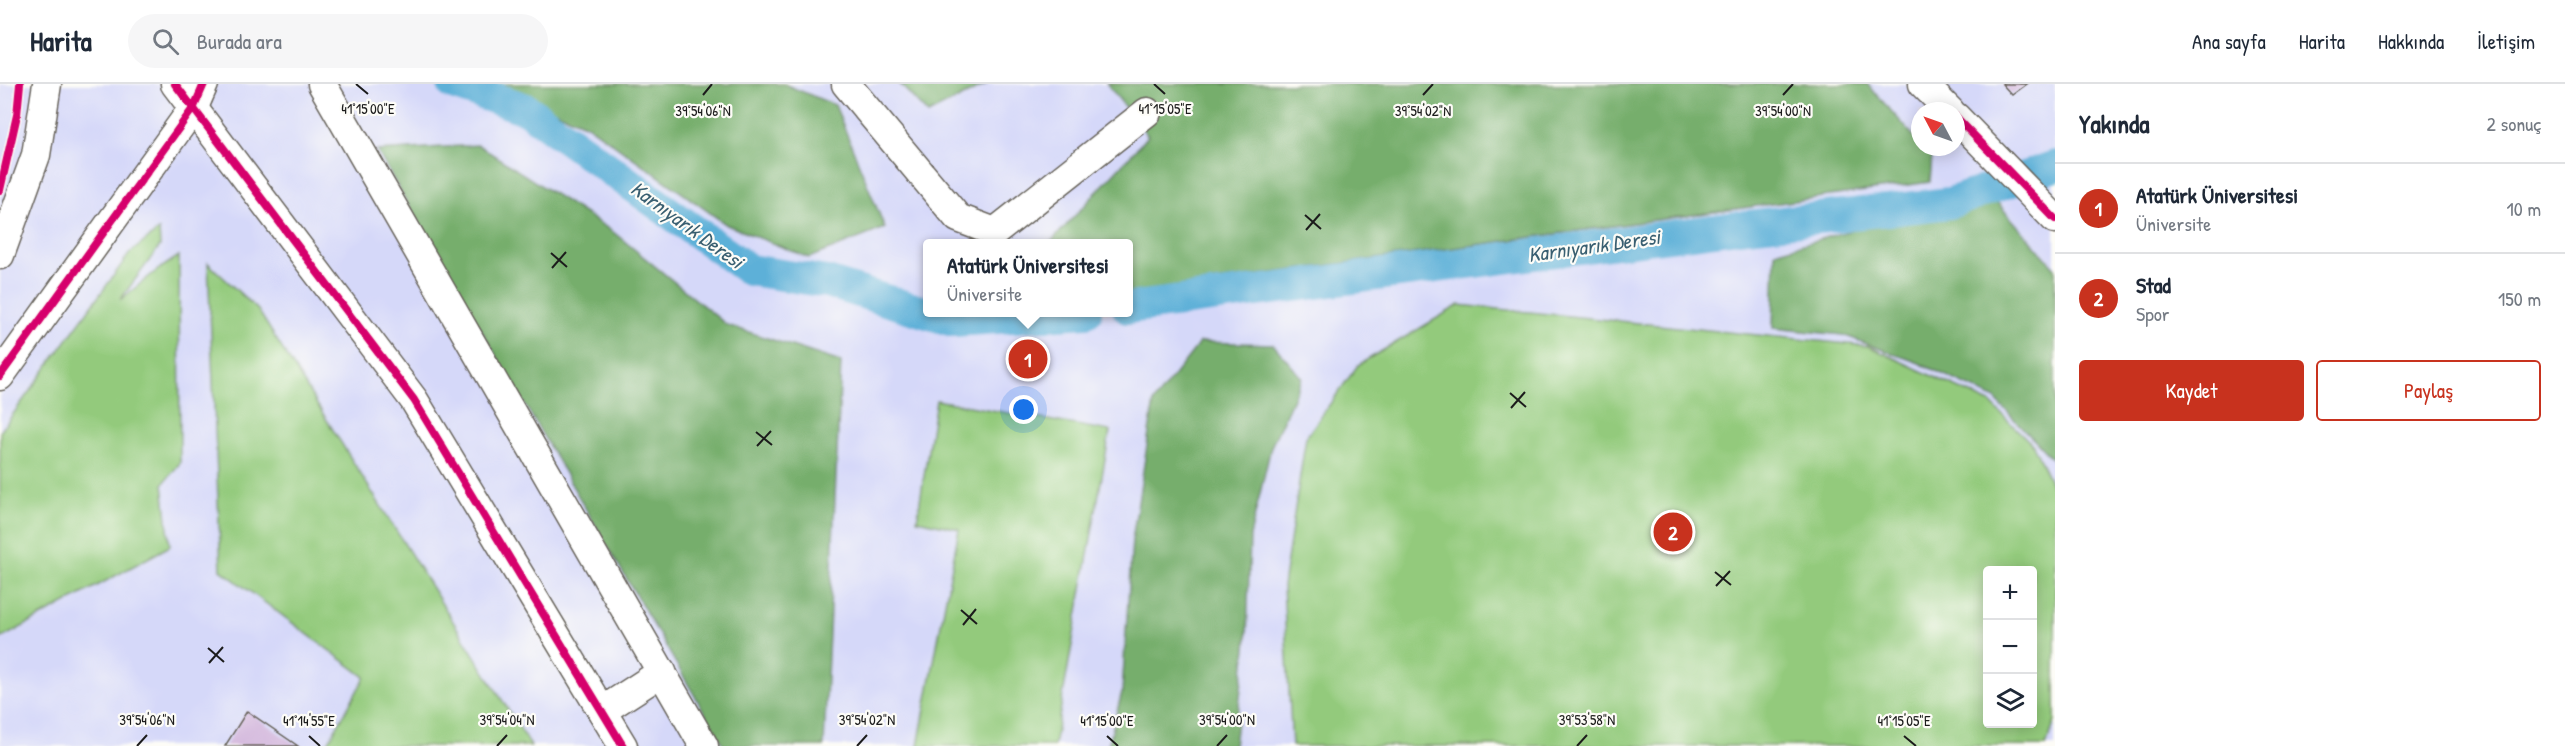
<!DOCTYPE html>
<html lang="tr">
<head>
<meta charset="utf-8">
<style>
  body { margin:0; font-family:"Patrick Hand",sans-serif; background:#f6f6f7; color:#1f2937 }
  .controls { position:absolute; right:18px; bottom:18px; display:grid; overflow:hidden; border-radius:6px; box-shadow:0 3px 15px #0003 }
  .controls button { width:54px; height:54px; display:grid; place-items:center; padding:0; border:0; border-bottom:2px solid #e0e1e3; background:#fff; color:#1f2937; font:30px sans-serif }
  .compass { position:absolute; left:1911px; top:18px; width:54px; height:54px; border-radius:50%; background:#fff; box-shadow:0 3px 15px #0003; rotate:311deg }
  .you { position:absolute; left:1024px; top:326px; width:21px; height:21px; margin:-15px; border:4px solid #fff; border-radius:50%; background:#1a73e8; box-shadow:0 0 0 9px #1a73e833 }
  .badge { display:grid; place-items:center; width:39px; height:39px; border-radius:50%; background:#c8321e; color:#fff; font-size:20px; font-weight:700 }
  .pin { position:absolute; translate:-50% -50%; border:3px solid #fff; box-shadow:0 2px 6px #0006 }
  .popup { position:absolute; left:923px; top:155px; width:210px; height:78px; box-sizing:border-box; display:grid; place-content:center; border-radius:6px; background:#fff; filter:drop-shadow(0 2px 4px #0005); font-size:20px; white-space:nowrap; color:#747a83 }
  .popup b { font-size:22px; color:#1f2937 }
  .popup::after { content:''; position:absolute; left:50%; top:100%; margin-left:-12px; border:12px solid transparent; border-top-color:#fff }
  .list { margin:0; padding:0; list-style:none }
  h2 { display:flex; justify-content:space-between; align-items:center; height:78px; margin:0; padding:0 24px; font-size:26px }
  h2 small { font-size:20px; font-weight:400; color:#747a83 }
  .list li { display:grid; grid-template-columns:39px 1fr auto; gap:18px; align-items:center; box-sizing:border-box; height:90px; padding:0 24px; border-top:2px solid #e0e1e3 }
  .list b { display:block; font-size:22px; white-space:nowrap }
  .list p { margin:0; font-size:20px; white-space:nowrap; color:#747a83 }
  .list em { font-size:20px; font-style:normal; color:#747a83 }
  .actions { display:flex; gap:12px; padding:18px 24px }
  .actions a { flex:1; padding:14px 0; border:2px solid #c8321e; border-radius:6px; text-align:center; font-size:21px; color:#c8321e }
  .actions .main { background:#c8321e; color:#fff }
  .icon { flex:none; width:33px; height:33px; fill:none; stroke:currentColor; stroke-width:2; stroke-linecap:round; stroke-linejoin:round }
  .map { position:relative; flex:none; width:2055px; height:662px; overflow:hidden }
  header { display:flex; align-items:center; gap:36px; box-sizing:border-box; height:84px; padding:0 30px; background:#fff; border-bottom:2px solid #e0e1e3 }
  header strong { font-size:28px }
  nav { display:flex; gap:33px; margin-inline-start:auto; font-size:21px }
  .search { width:420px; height:54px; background:#f6f6f7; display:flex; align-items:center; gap:15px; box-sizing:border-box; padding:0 21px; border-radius:33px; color:#747a83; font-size:22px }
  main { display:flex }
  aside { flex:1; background:#fff }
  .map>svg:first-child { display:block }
</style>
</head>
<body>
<header>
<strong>Harita</strong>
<div class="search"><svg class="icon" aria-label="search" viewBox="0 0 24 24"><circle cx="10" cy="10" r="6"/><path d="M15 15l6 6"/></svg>Burada ara</div>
<nav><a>Ana sayfa</a><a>Harita</a><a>Hakkında</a><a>İletişim</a></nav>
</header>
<main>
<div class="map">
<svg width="2055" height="662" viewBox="0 0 2055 662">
  <rect width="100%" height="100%" fill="#fdfcf7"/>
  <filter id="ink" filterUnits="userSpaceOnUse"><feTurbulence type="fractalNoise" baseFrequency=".0167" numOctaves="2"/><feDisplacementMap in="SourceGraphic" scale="12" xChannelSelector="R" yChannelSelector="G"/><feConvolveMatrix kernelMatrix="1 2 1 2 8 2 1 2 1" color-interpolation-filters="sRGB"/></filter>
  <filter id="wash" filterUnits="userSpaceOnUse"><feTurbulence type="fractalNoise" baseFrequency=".008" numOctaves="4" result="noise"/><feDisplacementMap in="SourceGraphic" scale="24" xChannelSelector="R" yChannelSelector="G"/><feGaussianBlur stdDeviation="1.35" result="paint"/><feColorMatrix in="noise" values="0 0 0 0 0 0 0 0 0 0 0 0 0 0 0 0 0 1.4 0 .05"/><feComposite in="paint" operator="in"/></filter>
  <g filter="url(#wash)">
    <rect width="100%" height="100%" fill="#f6e9d4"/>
    <path fill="#d5d8f9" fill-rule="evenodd" d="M0 0H2055V662H0ZM1920 27H1956V63H1920ZM928 160H1128V228H928ZM1988 486H2032V640H1988Z"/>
    <g fill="#93ca7c" stroke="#58734c" stroke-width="1.5" fill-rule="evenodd">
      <polygon points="159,146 160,162 120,216 156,187 179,172 180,379 163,400 170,462 0,555 0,348 130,169"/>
      <polygon points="208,179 258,226 531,662 326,662 365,593 221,486"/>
      <path d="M1459 221 1868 262 1990 319 2033 361 2055 409V637L2046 662H1292L1283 502 1306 353 1358 281ZM1988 486H2032V640H1988Z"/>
      <polygon points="936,316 1110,347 1054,662 918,662 959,445 917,436"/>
    </g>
    <g fill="#76ae6c" stroke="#496544" stroke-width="1.5">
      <polygon points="491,0 784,0 835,21 885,144 809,174 727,141 587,41"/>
      <polygon points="900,0 987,0 928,30"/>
      <polygon points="1107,0 1867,0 1920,59 1920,63 1924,63 1932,72 1930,98 1129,209 1128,160 1049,160 1148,52"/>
      <polygon points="478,61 612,147 727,241 841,278 824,662 724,662 377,67"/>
      <polygon points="1987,107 2055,184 2055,378 1994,314 1919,279 1843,251 1773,244 1775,168"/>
      <polygon points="1200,258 1273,260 1302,294 1271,363 1250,452 1247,556 1234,662 1108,662 1122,608 1132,456 1154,317"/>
    </g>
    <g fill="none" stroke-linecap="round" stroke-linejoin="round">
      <g stroke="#5db0d8" stroke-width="32">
        <polyline points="453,0 526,25 749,186 827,198 953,237 1086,228"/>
        <polyline points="1128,224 1730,144 1950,119 2055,82"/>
      </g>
    </g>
    <g id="blocks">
      <g fill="#d1b4db">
        <polygon points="2002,0 2027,0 2012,11"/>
        <polygon points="247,627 298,662 225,662"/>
      </g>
    </g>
  </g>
  <g filter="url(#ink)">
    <use href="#blocks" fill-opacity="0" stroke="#68645c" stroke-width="1.5"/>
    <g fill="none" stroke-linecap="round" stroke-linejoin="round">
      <g stroke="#68645c" stroke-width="31">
        <g id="minor">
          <polyline points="175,0 414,316 623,662"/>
          <polyline points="322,0 704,662"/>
          <polyline points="846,0 958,134 995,148 1147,28"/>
          <polyline points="1923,0 1950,27"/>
          <polyline points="1956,33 2055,135"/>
          <polyline points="0,171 36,71 47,0"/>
          <polyline points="0,292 194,23 204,0"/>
          <polyline points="602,627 662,588"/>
        </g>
      </g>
      <use href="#minor" stroke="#fff" stroke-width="28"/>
      <g stroke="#fdfcf7" stroke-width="11">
        <g id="cycleway">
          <polyline points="175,0 414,316 623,662"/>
          <polyline points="1956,33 2055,135"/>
          <polyline points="0,106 17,31 20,0"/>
          <polyline points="0,292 194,23 204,0"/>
        </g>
      </g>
      <use href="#cycleway" stroke="#d6006c" stroke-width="8"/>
    </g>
  </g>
  <path fill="none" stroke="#1c1c1c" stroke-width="2" d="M356 0 368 10M1154 0 1165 10M703 11 712 0M1423 11 1433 0M1783 11 1793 0M1305 131 1321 145M1306 146 1320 130M551 169 567 183M552 184 566 168M1510 309 1526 323M1511 324 1525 308M756 348 772 361M757 362 771 347M1715 488 1731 501M1716 502 1730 487M961 526 977 540M963 541 976 525M208 564 224 578M209 579 223 563M309 652 320 662M1107 652 1118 662M1904 652 1916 662M137 662 147 651M497 662 507 651M857 662 867 651M1217 662 1227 651M1577 662 1587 651"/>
  <g text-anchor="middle" stroke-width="4.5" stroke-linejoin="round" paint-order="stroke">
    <g font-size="21" font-style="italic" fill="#395f71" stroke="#fdfcf7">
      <text transform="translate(687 141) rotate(36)" y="7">Karnıyarık Deresi</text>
      <text transform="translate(1594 162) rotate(-8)" y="7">Karnıyarık Deresi</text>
    </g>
  </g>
  <g font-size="15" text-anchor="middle" fill="#1c1c1c" stroke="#fdfcf7" stroke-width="4.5" stroke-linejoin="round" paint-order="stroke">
    <text x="368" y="30">41°15'00"E</text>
    <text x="1165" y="30">41°15'05"E</text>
    <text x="703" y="32">39°54'06"N</text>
    <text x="1423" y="32">39°54'02"N</text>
    <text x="1783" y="32">39°54'00"N</text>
    <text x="147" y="641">39°54'06"N</text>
    <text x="507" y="641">39°54'04"N</text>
    <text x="867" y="641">39°54'02"N</text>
    <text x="1227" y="641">39°54'00"N</text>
    <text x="1587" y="641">39°53'58"N</text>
    <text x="309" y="642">41°14'55"E</text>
    <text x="1107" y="642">41°15'00"E</text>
    <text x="1904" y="642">41°15'05"E</text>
  </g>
</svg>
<div class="controls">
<button>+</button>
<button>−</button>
<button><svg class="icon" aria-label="layers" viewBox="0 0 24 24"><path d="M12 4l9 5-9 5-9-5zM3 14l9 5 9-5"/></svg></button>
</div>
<svg class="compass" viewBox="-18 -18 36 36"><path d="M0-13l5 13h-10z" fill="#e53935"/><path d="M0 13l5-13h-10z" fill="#747a83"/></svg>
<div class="you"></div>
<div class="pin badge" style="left:1028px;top:275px">1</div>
<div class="popup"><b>Atatürk Üniversitesi</b>Üniversite</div>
<div class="pin badge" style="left:1673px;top:448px">2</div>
</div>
<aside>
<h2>Yakında<small>2 sonuç</small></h2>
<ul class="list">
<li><span class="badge">1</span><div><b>Atatürk Üniversitesi</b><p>Üniversite</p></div><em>10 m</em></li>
<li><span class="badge">2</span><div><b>Stad</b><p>Spor</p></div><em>150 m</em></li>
</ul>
<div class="actions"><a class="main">Kaydet</a><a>Paylaş</a></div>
</aside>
</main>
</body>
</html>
